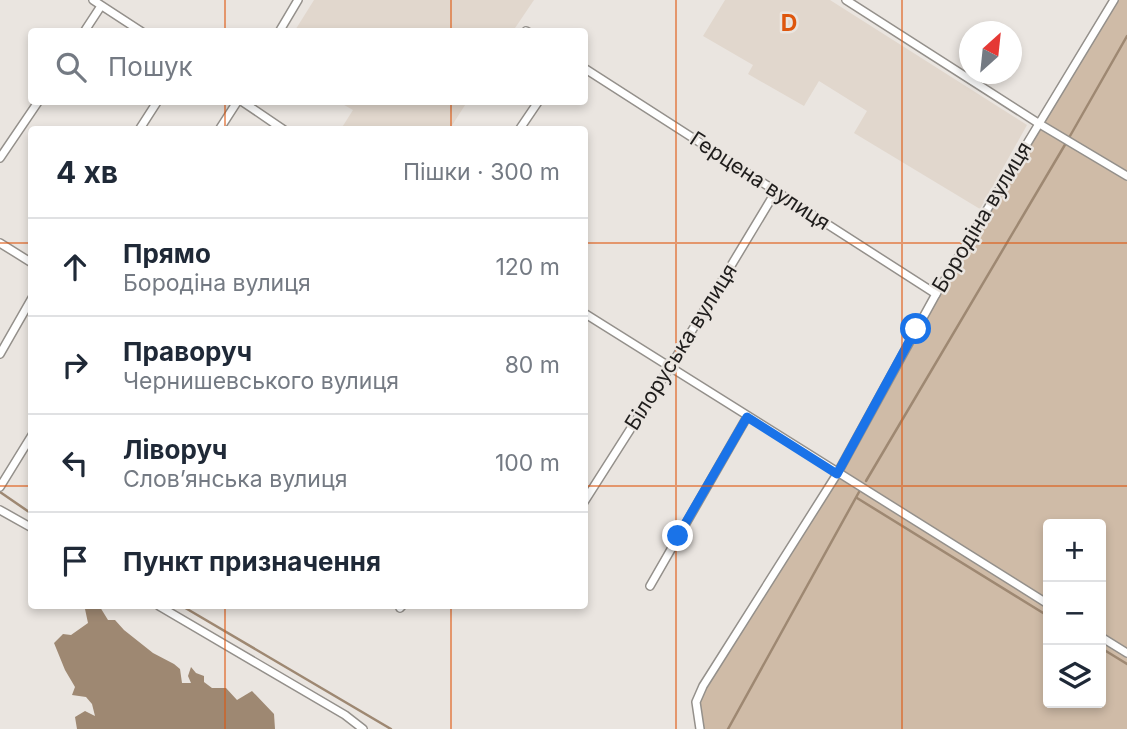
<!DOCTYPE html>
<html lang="uk">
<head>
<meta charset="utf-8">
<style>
  body { margin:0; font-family:Inter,sans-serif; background:#f6f6f7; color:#1f2937 }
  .controls { position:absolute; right:21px; bottom:21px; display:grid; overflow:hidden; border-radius:7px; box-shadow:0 4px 10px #0003 }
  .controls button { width:63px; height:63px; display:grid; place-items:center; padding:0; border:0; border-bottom:2px solid #e0e1e3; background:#fff; color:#1f2937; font:35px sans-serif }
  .compass { position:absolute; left:959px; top:21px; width:63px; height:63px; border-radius:50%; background:#fff; box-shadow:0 4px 10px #0003; rotate:27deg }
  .stop { position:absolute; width:21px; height:21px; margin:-16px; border:5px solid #1a73e8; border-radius:50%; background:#fff }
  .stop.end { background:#1a73e8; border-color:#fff; box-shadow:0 2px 7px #0008 }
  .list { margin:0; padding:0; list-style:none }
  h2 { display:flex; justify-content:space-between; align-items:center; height:91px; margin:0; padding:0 28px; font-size:30px }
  h2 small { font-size:23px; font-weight:400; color:#747a83 }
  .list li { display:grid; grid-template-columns:46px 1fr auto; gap:21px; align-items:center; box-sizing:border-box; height:98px; padding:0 28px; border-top:2px solid #e0e1e3 }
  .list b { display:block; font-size:26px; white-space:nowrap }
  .list p { margin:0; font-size:23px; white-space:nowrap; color:#747a83 }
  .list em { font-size:23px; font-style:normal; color:#747a83 }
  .icon { flex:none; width:38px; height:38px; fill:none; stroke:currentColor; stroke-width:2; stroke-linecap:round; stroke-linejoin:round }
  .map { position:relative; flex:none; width:1127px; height:729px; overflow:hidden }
  .search { position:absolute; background:#fff; box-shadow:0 4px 10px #0003; left:28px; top:28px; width:560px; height:77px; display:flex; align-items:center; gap:18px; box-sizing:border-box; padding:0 24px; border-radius:7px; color:#747a83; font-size:26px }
  .panel { position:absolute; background:#fff; box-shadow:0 4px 10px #0003; left:28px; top:126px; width:560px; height:483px; border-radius:7px }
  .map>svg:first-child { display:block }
</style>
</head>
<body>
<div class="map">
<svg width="1127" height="729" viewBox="0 0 1127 729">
  <rect width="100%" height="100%" fill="#eae5e0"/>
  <g fill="#e1d7cd">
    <polygon points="314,0 534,0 513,31 294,32"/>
    <polygon points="725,0 830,0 1027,125 980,209 854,133 867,111 819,81 804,106 748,74 753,65 703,36"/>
    <polygon points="339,102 467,102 449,130 341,129 353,110"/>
  </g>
  <path fill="#cfbba7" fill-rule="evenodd" d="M1114 0H1127V729H699L696 703 837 474 936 294ZM1048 524H1101V703H1048Z"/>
  <polygon fill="#9e8872" points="88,606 100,607 108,620 115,620 124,630 153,653 174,664 180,669 182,683 191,683 188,676 191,667 196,673 204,676 204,682 212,688 226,688 237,700 252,691 274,714 275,729 77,729 75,717 85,711 95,716 92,704 86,697 72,695 75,687 65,670 54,643 63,634 71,635 88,623 85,609"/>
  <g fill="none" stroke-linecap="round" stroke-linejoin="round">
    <g stroke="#9e8872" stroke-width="2.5">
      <polyline points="1070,136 1127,36"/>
      <polyline points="866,481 1066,143"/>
      <polyline points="0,492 32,514"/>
      <polyline points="857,498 1048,616"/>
      <polyline points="182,606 391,729"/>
      <polyline points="1101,648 1127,664"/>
      <polyline points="728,729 859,492"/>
    </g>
    <g stroke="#94908b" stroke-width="10">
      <g id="street">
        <polyline points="93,0 142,32"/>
        <polyline points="846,0 1038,123 1127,176"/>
        <polyline points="526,31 528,32"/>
        <polyline points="84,32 101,6"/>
        <polyline points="279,32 298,0"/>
        <polyline points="584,68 936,294"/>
        <polyline points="243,102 284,130"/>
        <polyline points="139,130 157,102"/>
        <polyline points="219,130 237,102"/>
        <polyline points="519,130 538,102"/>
        <polyline points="0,158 38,102"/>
        <polyline points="0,243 32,263"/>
        <polyline points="584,313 1048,604"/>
        <polyline points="0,354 32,298"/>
        <polyline points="0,487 32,435"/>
        <polyline points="584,502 670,367 776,191"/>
        <polyline points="0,510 32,528"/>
        <polyline points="650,586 747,417"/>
        <polyline points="159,606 345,715 363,729"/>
        <polyline points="400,608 402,606"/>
        <polyline points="1101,637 1127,653"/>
        <polyline points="700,729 696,702 703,686 837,474 936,294 1114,0"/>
      </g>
    </g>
    <use href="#street" stroke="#fff" stroke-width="7"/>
  </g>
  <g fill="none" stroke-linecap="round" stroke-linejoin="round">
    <polyline stroke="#1a73e8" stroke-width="9" points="678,536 747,417 837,474 916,329"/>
  </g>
  <path fill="none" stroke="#de560d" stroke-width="2" stroke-opacity="0.55" d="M225 0V32M451 0V32M676 0V729M902 0V729M225 102V130M451 102V130M0 243H32M584 243H1127M0 486H32M584 486H1127M225 606V729M451 606V729"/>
  <g text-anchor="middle" stroke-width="5" stroke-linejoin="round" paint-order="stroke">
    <g font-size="21" fill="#1f1d1c" stroke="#eae5e0">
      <text transform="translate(760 181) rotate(33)" y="7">Герцена вулиця</text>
      <text transform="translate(982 217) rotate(-59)" y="7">Бородіна вулиця</text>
      <text transform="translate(681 347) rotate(-58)" y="7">Білоруська вулиця</text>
    </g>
  </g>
  <g font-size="23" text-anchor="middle" font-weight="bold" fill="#de560d" stroke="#eae5e0" stroke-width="5" stroke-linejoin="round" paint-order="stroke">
    <text x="789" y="31">D</text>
  </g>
</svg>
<div class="controls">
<button>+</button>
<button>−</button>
<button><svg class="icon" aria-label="layers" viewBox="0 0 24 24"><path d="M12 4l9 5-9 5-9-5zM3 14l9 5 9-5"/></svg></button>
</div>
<svg class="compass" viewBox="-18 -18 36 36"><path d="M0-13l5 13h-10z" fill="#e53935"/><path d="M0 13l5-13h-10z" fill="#747a83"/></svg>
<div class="stop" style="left:916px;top:329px"></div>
<div class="stop end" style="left:678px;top:536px"></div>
<div class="search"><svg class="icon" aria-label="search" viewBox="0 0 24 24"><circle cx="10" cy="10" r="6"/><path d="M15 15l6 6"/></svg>Пошук</div>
<section class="panel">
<h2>4 хв<small>Пішки · 300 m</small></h2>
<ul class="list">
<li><svg class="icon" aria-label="ahead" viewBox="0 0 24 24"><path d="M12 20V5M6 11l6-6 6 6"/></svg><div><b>Прямо</b><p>Бородіна вулиця</p></div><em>120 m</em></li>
<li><svg class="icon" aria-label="right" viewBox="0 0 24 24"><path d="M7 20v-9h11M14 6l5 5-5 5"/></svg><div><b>Праворуч</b><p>Чернишевського вулиця</p></div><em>80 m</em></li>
<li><svg class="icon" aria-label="left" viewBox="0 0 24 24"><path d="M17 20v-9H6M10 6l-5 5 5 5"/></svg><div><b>Ліворуч</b><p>Слов’янська вулиця</p></div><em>100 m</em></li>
<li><svg class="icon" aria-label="arrive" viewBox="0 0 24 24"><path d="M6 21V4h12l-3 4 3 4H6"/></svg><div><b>Пункт призначення</b></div></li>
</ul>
</section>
</div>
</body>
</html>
